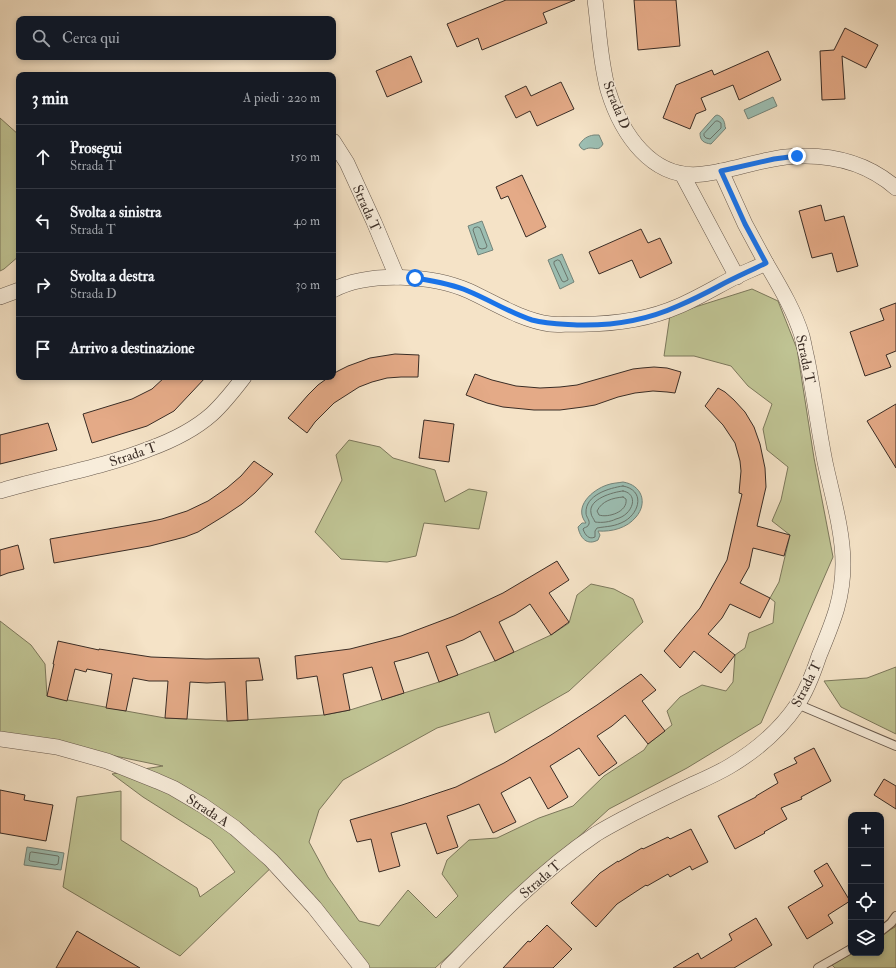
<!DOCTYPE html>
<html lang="it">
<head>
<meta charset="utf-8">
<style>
  body { margin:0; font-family:"IM FELL Double Pica",serif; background:#20242c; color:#f1f3f6 }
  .controls { position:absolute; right:12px; bottom:12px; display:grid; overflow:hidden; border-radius:8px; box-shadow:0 2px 6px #0003 }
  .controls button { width:36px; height:36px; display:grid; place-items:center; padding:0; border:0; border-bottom:1px solid #363941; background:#171b24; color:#f1f3f6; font:20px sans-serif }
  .stop { position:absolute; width:12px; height:12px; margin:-9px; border:3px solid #1a73e8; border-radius:50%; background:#fff }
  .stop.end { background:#1a73e8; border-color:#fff; box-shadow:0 1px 4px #0008 }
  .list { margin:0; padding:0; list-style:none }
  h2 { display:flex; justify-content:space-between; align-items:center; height:52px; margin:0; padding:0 16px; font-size:17px }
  h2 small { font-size:13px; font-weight:400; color:#9ea1a6 }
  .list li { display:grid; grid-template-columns:26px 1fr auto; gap:12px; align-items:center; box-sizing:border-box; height:64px; padding:0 16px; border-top:1px solid #363941 }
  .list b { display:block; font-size:15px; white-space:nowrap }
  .list p { margin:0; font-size:13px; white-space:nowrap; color:#9ea1a6 }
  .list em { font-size:13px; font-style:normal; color:#9ea1a6 }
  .icon { flex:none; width:22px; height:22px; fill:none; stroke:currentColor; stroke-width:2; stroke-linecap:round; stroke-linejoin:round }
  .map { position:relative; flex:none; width:896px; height:968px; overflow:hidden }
  .search { position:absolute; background:#171b24; box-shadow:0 2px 6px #0003; left:16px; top:16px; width:320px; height:44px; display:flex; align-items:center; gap:10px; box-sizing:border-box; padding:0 14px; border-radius:8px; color:#9ea1a6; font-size:15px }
  .panel { position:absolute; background:#171b24; box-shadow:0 2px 6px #0003; left:16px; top:72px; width:320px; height:308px; border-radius:8px }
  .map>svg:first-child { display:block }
</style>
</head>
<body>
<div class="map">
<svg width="896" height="968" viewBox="0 0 896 968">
  <rect width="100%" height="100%" fill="#f5e3c7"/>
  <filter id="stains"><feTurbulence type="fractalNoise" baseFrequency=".005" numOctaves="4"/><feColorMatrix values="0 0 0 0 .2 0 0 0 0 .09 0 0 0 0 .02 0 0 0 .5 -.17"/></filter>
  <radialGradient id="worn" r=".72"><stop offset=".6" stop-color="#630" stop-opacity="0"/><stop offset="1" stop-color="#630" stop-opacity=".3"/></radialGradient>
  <g fill="#bfc393" stroke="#7c785c">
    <polygon points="0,118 19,135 19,256 4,269 0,271"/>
    <polygon points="752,289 778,301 797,349 814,458 833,557 761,723 687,768 609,809 435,968 370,968 279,860 180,956 63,887 77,797 121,791 121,840 197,888 200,897 235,872 211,840 143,797 112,774 163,766 0,732 0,621 31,645 45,664 47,696 126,711 165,718 187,719 227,721 324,715 350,710 439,682 495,661 551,635 569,623 577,595 591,584 614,589 633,599 643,622 569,691 495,733 489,712 437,728 343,780 319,810 309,842 328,877 359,921 379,926 408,890 436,918 458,896 442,874 447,860 469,840 497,838 539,818 573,806 604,776 644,750 648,744 672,725 667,711 680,697 702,685 726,691 733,682 735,655 745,648 749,633 773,623 775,602 770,598 779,582 790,535 772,521 781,500 788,467 767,450 763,429 772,404 748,386 731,366 694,356 664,356 670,315"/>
    <polygon points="349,440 380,447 393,458 435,470 445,502 469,489 487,492 479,529 424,523 416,556 387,562 341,559 315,532 342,480 336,455"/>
    <polygon points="896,667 896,734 841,707 824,681 867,678"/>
    <polygon points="896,925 896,968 835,968 832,965 852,953 881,953 881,935 895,927"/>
  </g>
  <g fill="#9cbeb2" stroke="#74847a">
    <polygon points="773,97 777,106 748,119 744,110"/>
    <path d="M717 115C722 116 725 121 725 127L726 128 711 144C704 143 700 141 700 133L715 116Z"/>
    <path d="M594 135H599L603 144C599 151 596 148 590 148 588 148 585 149 584 150L581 148 579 145C583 139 587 136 594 135Z"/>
    <polygon points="482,221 493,250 478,255 468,226"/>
    <polygon points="562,254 574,282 560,289 548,260"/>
    <path d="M623 482C642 485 648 503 636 517 627 528 612 532 598 531L600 535 598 540C587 546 580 538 578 527L582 523H586C573 507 592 490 607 485 612 483 618 483 623 482Z"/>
    <polygon points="27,847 64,853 61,870 24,865"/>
  </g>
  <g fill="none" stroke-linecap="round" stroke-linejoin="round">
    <g stroke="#6a756c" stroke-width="1">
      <polygon points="716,121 718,121 721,123 721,128 710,139 706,138 704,136 704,134"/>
      <polygon points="478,227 480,228 487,246 486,248 482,249 479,248 473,230 474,228"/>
      <polygon points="558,260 560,261 568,279 568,280 564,282 562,281 554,264 554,262"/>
      <path d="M623 486C645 490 640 512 625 521 614 527 608 526 597 528L595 531V537C589 540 585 535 583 529L584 528C586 527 588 527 589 524 590 520 586 517 586 513 585 495 609 488 623 486Z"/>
      <path d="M623 491C635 493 635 505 627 513 624 516 620 518 616 519 610 522 602 523 595 522 594 519 591 516 591 513 588 499 613 492 623 491Z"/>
      <path d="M623 497 626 499C628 512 608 518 599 515L597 511C602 501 612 498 623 497Z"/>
      <polygon points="32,852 58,856 59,857 58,864 55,865 30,861 29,860 30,853"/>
    </g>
  </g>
  <g fill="#e4aa87" stroke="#392c25">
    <polygon points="506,0 575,0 543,13 547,23 482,50 478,38 457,47 447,24"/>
    <polygon points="634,0 676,0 680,46 638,50"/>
    <polygon points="845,28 878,45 866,68 842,56 845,99 822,100 820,51 834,50"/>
    <polygon points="768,51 781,80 739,100 733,85 701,98 706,110 696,114 690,129 663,118 676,85 712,70 714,75"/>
    <polygon points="411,56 422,82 387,97 376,71"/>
    <polygon points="561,82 574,109 537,126 530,111 516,118 505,96 526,86 531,96"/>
    <polygon points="522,175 546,227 526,237 508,196 501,199 496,187"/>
    <polygon points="821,205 825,221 844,216 858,266 837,272 832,253 812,258 799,211"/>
    <polygon points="641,229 648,243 660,238 672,263 640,278 632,260 599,274 589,252"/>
    <polygon points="896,303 896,351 886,355 891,367 865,376 850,332 884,320 880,309"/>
    <polygon points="395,354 419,355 418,377 401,377 387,378 372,382 359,387 334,403 315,422 307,433 288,418 308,395 318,385 329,377 333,377 333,374 338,371 348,366 370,358"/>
    <polygon points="654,367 667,368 681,372 675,393 667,392 653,391 635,393 618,397 595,405 583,407 560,410 534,410 503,407 487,403 466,395 475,374 492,380 516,386 540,388 560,387 577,385 633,369 642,368"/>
    <polygon points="165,377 206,377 174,411 147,426 92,443 83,414 132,399 152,389"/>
    <polygon points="718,388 725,392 734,400 745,412 754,427 760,444 765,468 766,487 757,526 790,535 784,556 753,548 749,567 740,583 770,598 760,618 730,604 722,618 708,634 735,655 721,673 694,651 680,668 664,651 700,608 727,560 742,494 739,493 741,471 740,461 735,443 723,425 705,406"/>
    <polygon points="896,404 896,468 867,421"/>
    <polygon points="424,420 454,424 449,462 419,458"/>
    <polygon points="48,423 57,450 0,464 0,435"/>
    <polygon points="254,461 273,474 255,493 242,504 224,516 198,532 185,537 150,546 54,563 50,539 148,522 162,519 187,511 208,501 227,488 241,476"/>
    <polygon points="18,545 24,569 8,573 0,576 0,550"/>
    <polygon points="557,561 569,580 549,593 569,622 551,635 530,604 515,614 499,622 514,652 495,661 480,631 463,640 446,646 458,675 439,682 428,652 409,658 394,662 404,693 382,700 372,667 343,674 350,710 324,715 317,676 297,679 295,656 350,649 401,636 454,616 503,593"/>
    <polygon points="58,641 99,650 99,649 151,657 206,659 259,658 263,680 246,681 248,720 227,721 225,682 207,683 190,682 187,719 165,718 168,681 149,681 133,678 126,711 106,708 112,674 87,669 86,672 75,669 67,701 47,696 54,664 53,664"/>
    <polygon points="641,674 656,690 642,701 665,731 648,744 625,715 612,726 597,736 617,763 599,776 579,748 550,766 568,797 548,809 530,777 501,793 516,822 493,833 479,804 464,810 447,816 458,847 437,854 426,823 391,833 400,866 379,872 371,839 357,842 350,820 402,805 456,787 504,763 551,735 597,705"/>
    <polygon points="814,748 831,781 801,797 802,799 781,808 787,819 764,832 765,833 735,849 718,816 756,797 756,796 778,783 774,774 797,763 794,758"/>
    <polygon points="884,779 896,786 896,809 874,795"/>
    <polygon points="0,790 25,795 24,800 53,805 46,841 0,833"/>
    <polygon points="691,829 708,862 692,870 690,866 670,877 668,874 647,886 646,885 617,904 596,927 571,903 600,873 618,861 618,862 642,848 643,849 668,837 670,839"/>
    <polygon points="827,863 850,901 828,915 833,923 807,939 788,907 823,886 814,871"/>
    <polygon points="756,918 772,945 734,968 673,968 698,953 701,959 732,940 729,934"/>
    <polygon points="547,925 572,949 553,968 503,968 528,941 530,942"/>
    <polygon points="77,931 140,968 56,968"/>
  </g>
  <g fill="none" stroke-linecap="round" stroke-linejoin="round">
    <g stroke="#685a4e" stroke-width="10">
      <g id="service">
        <polyline points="797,704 896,746"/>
        <polyline points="881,931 891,923 896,916"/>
        <polyline points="818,968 851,949"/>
      </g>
    </g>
    <g stroke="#685a4e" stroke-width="16">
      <g id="minor">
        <path d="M595 0C599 30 600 61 608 90 621 133 652 181 703 174 731 171 758 160 786 157 827 153 865 161 896 188"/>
        <polyline points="333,141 347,163 374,222 397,277"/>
        <polyline points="721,171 745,224 766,263"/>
        <polyline points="682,174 737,277"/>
        <path d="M333 290C369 271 433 275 469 291 495 303 521 320 550 324 557 325 565 324 572 324 608 325 645 321 679 306 698 298 716 287 735 277 745 272 756 268 766 263 780 287 794 310 802 336 804 344 805 351 807 359 814 393 818 427 825 462 832 495 843 530 843 564 843 600 832 624 819 656 814 671 806 692 797 705 780 730 755 751 730 766 715 775 700 781 685 788 668 796 652 804 636 812 623 819 609 826 596 834 541 871 494 920 448 968"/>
        <polyline points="0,297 19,290"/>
        <path d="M0 491C50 476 101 468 149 449 171 441 194 430 212 414 224 403 234 390 244 377"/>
        <polyline points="0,739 57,747 107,761 157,781 173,788 202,805 235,828 271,860 314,907 362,968"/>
      </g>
    </g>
    <use href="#service" stroke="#f8eddb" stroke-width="8"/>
    <use href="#minor" stroke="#f8eddb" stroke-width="15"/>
  </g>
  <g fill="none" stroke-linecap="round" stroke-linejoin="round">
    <path stroke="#1a73e8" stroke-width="5" d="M415 278C433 281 452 284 468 291 490 300 510 313 532 320 547 324 562 324 577 325 611 326 647 320 678 306 692 300 706 293 719 286 734 278 750 271 766 263L745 224 721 171 774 159 797 156"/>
  </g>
  <g text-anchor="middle" stroke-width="3" stroke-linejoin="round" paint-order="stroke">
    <g font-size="14" fill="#392c25" stroke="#f8eddb">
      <text transform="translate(617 105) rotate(68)" y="5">Strada D</text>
      <text transform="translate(367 208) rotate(66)" y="5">Strada T</text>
      <text transform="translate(806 359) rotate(78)" y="5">Strada T</text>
      <text transform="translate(133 454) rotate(-19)" y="5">Strada T</text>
      <text transform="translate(806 684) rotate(-63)" y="5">Strada T</text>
      <text transform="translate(208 810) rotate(33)" y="5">Strada A</text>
      <text transform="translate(540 879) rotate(-41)" y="5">Strada T</text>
    </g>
  </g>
  <rect width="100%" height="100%" filter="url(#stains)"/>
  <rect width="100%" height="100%" fill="url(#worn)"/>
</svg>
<div class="controls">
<button>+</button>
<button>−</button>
<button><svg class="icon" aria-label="locate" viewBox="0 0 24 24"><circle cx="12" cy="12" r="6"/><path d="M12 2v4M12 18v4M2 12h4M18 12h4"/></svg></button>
<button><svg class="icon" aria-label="layers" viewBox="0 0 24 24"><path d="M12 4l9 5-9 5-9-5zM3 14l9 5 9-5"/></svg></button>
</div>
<div class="stop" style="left:415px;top:278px"></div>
<div class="stop end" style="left:797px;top:156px"></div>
<div class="search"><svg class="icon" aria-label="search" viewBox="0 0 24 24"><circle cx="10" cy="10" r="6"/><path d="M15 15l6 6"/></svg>Cerca qui</div>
<section class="panel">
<h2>3 min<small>A piedi · 220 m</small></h2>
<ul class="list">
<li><svg class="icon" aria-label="ahead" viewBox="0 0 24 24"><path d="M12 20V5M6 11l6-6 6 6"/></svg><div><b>Prosegui</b><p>Strada T</p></div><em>150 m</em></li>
<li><svg class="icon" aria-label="left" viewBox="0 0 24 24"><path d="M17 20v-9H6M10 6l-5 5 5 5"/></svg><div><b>Svolta a sinistra</b><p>Strada T</p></div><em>40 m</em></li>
<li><svg class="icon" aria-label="right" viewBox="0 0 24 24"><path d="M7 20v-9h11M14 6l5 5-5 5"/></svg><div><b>Svolta a destra</b><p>Strada D</p></div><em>30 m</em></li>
<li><svg class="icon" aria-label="arrive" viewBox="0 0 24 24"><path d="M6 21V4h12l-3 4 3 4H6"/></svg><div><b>Arrivo a destinazione</b></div></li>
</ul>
</section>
</div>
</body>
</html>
